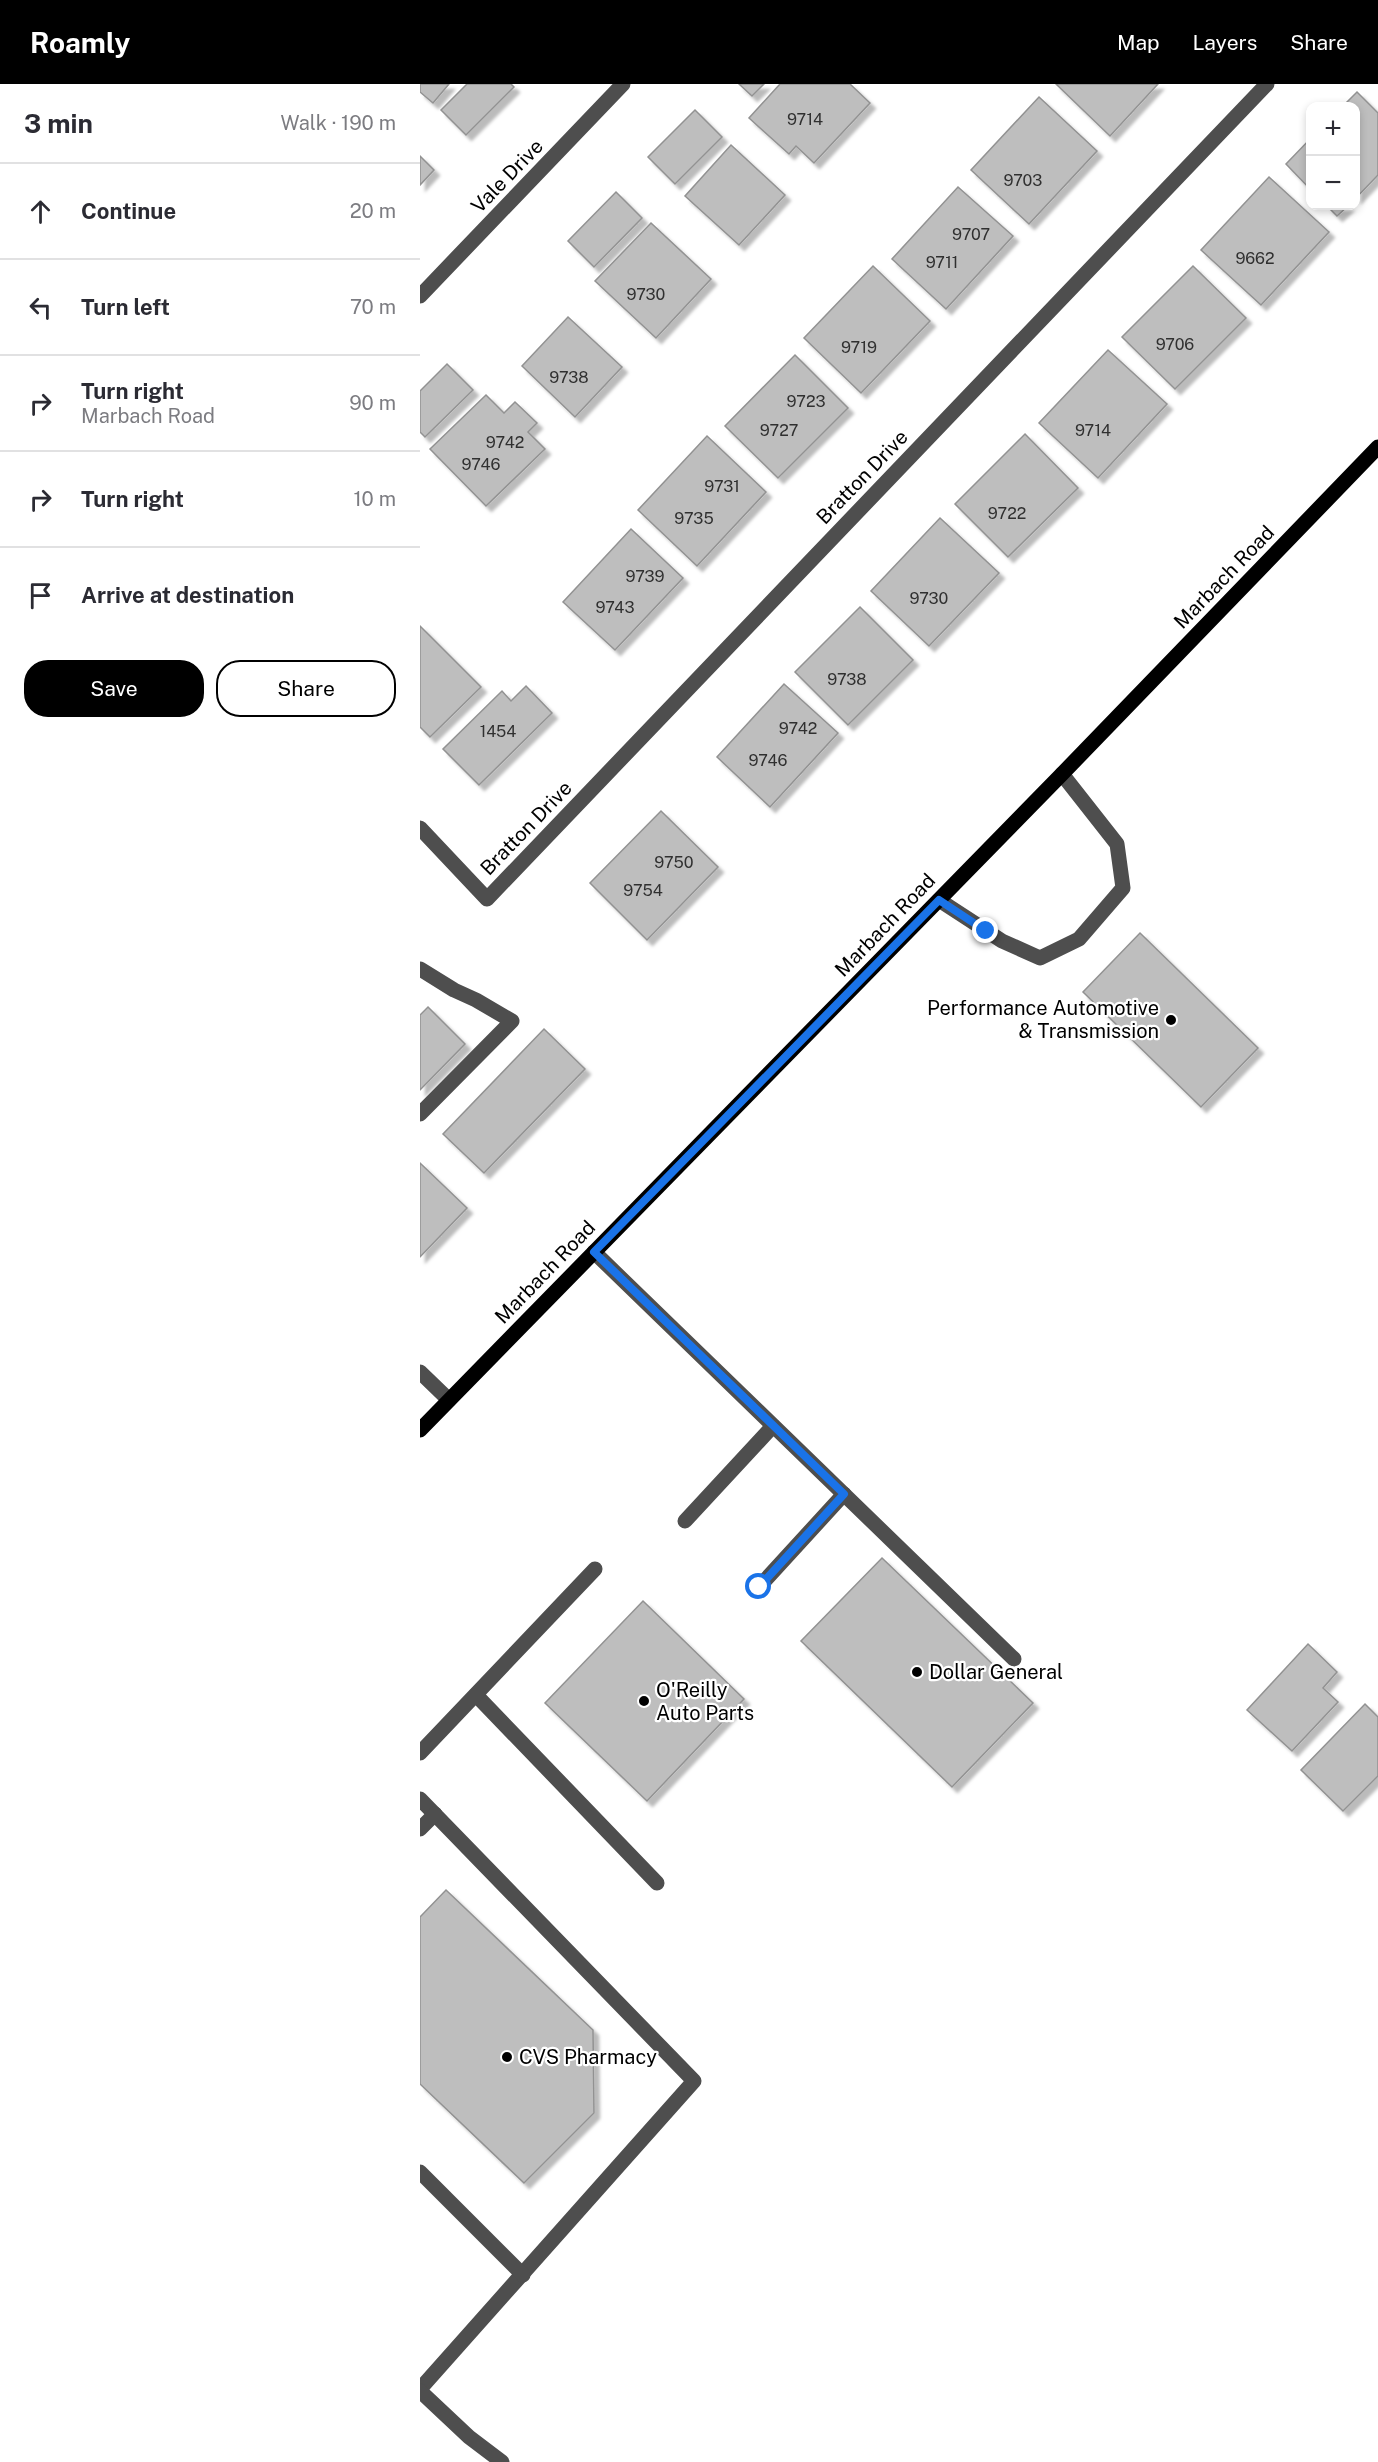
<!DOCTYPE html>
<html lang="en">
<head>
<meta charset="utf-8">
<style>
  body { margin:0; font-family:"Public Sans",sans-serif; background:#f7f7f7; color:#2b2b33 }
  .controls { position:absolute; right:18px; top:18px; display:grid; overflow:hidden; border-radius:12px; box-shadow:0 3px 9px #0003 }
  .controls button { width:54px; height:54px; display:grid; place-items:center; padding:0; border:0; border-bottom:2px solid #e1e1e2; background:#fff; color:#2b2b33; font:30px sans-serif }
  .stop { position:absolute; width:18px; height:18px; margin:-14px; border:4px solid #1a73e8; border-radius:50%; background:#fff }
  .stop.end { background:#1a73e8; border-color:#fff; box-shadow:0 2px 6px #0008 }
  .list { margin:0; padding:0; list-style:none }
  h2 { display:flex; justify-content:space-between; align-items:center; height:78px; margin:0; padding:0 24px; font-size:26px }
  h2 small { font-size:20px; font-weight:400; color:#7c7c81 }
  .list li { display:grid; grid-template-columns:39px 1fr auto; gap:18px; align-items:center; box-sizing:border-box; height:96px; padding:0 24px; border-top:2px solid #e1e1e2 }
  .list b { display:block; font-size:22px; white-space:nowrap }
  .list p { margin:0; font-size:20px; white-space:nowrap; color:#7c7c81 }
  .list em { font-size:20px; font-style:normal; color:#7c7c81 }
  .actions { display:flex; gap:12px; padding:18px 24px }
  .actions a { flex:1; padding:14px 0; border:2px solid #000; border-radius:24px; text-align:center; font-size:21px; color:#000 }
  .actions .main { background:#000; color:#fff }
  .icon { flex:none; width:33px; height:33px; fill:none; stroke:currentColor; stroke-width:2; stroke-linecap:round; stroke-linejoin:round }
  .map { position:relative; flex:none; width:958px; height:2378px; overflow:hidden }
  header { display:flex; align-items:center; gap:36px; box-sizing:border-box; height:84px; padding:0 30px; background:#000; color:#fff }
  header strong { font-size:28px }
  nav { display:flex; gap:33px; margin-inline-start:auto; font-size:21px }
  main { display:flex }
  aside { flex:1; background:#fff }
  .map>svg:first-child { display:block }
</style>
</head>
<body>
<header>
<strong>Roamly</strong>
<nav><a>Map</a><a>Layers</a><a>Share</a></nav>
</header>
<main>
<aside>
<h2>3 min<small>Walk · 190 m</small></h2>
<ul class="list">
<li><svg class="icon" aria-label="ahead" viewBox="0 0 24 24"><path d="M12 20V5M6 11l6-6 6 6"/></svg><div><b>Continue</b></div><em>20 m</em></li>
<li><svg class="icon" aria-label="left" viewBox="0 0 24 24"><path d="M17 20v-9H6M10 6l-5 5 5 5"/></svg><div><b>Turn left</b></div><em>70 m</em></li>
<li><svg class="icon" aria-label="right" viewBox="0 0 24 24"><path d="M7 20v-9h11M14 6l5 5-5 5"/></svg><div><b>Turn right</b><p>Marbach Road</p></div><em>90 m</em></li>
<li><svg class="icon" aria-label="right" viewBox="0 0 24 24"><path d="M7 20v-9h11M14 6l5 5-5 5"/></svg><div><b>Turn right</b></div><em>10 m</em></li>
<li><svg class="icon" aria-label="arrive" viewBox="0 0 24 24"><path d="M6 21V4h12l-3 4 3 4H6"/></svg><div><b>Arrive at destination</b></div></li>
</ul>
<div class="actions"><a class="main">Save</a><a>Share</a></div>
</aside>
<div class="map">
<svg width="958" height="2378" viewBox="0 0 958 2378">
  <defs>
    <filter id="shadow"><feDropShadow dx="5.5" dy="5.5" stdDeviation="1.5" flood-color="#0004"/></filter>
  </defs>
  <rect width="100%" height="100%" fill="#fff"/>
  <g fill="#bebebe" stroke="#929292" stroke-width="1.5" filter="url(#shadow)">
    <polygon points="0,0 29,0 13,19 0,8"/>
    <polygon points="47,0 91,0 94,3 46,51 21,26"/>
    <polygon points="319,0 344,0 332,12"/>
    <polygon points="360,0 430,0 450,19 394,79 376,62 369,70 329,34"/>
    <polygon points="636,0 738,0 690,52"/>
    <polygon points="937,8 958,29 958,91 936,114 936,22 923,22"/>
    <polygon points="619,13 677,67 609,140 551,86"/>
    <polygon points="275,26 302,53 255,100 228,73"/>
    <polygon points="890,55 890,105 866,80"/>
    <polygon points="311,61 365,111 319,161 265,112"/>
    <polygon points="0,72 14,86 0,101"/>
    <polygon points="849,93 909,148 841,221 781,166"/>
    <polygon points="538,103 593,152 526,225 472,175"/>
    <polygon points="196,108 222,134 174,183 148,157"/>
    <polygon points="907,122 928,122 917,132"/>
    <polygon points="231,139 291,195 236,254 175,197"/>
    <polygon points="453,182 510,237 441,309 384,254"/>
    <polygon points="773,182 826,234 755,305 702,253"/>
    <polygon points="148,233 202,283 155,333 102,282"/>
    <polygon points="688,266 747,320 678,394 619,339"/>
    <polygon points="375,271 428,324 358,394 305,342"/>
    <polygon points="27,280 53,306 5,353 0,348 0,307"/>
    <polygon points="66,311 84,329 95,318 117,339 108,348 125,365 66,422 10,365"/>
    <polygon points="605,350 658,404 588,473 535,420"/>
    <polygon points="287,352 346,408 277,482 218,426"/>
    <polygon points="520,434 579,489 509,562 451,507"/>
    <polygon points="211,445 263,494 195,566 143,518"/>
    <polygon points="440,523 493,576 428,641 375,588"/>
    <polygon points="0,542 61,603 10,653 0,643"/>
    <polygon points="364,600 418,649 350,723 297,673"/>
    <polygon points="106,602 132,629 59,701 23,665 82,607 91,617"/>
    <polygon points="241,727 298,783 227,856 170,799"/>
    <polygon points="720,849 838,964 781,1023 663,908"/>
    <polygon points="8,923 45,960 0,1006 0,931"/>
    <polygon points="124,945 165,985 64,1089 23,1050"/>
    <polygon points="0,1079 47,1124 0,1173"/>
    <polygon points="462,1474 613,1619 532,1703 381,1557"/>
    <polygon points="223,1517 324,1615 227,1717 125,1619"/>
    <polygon points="888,1560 917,1588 903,1604 918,1618 872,1667 827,1626"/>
    <polygon points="945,1620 958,1633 958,1692 923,1727 881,1686"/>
    <polygon points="26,1806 173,1946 174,2029 104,2099 0,2000 0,1833"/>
  </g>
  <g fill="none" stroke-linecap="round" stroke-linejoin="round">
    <g stroke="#4e4e4e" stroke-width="15">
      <polyline points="0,212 203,0"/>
      <polyline points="0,744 67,815 847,0"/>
      <polyline points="519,816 582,857 620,874 659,855 703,804 697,760 642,690"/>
      <polyline points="0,885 34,906 56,916 92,937 0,1030"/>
      <polyline points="174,1168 594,1575"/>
      <polyline points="0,1288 29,1316"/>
      <polyline points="265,1437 353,1342"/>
      <polyline points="339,1503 424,1410"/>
      <polyline points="56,1611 237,1799"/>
      <polyline points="0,1669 175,1485"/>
      <polyline points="0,1715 274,1997 0,2305"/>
      <polyline points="0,1745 15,1730"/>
      <polyline points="0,2088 103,2191"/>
      <polyline points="0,2307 49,2353 82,2378"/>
    </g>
    <polyline stroke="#000" stroke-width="15" points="0,1346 642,690 958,363"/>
  </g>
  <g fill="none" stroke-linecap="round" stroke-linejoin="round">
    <polyline stroke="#1a73e8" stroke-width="8" points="339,1503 424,1410 174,1168 519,816 566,847"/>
  </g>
  <g fill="#000" stroke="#fff" stroke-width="2">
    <circle cx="751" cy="936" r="6"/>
    <circle cx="497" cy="1588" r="6"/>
    <circle cx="224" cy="1617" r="6"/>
    <circle cx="87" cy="1973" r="6"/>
  </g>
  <g text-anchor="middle" stroke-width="4.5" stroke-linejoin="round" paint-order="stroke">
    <g font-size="16" fill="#303030">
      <text x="385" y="41">9714</text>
      <text x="603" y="102">9703</text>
      <text x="551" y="156">9707</text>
      <text x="835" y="180">9662</text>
      <text x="522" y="184">9711</text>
      <text x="226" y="216">9730</text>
      <text x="755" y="266">9706</text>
      <text x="439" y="269">9719</text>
      <text x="149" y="299">9738</text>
      <text x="386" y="323">9723</text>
      <text x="359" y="352">9727</text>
      <text x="673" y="352">9714</text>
      <text x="85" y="364">9742</text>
      <text x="61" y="386">9746</text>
      <text x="302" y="408">9731</text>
      <text x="587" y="435">9722</text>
      <text x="274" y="440">9735</text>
      <text x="225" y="498">9739</text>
      <text x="509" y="520">9730</text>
      <text x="195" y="529">9743</text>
      <text x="427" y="601">9738</text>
      <text x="378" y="650">9742</text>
      <text x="78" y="653">1454</text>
      <text x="348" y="682">9746</text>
      <text x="254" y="784">9750</text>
      <text x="223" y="812">9754</text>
    </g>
    <g font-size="20" fill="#000" stroke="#fff">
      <text transform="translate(87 92) rotate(-46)" y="7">Vale Drive</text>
      <text transform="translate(442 393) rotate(-46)" y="7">Bratton Drive</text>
      <text transform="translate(804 493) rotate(-46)" y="7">Marbach Road</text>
      <text transform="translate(106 744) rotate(-46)" y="7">Bratton Drive</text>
      <text transform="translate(465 841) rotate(-46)" y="7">Marbach Road</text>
      <text transform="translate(125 1188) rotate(-46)" y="7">Marbach Road</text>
    </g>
    <g font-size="20" fill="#000" stroke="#fff" text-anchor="start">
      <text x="739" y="931" text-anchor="end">Performance Automotive<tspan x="739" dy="23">&amp; Transmission</tspan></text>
      <text x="509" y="1595">Dollar General</text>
      <text x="236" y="1613">O'Reilly<tspan x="236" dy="23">Auto Parts</tspan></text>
      <text x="99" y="1980">CVS Pharmacy</text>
    </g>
  </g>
</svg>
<div class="controls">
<button>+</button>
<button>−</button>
</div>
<div class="stop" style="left:339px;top:1503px"></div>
<div class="stop end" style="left:566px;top:847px"></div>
</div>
</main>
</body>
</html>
